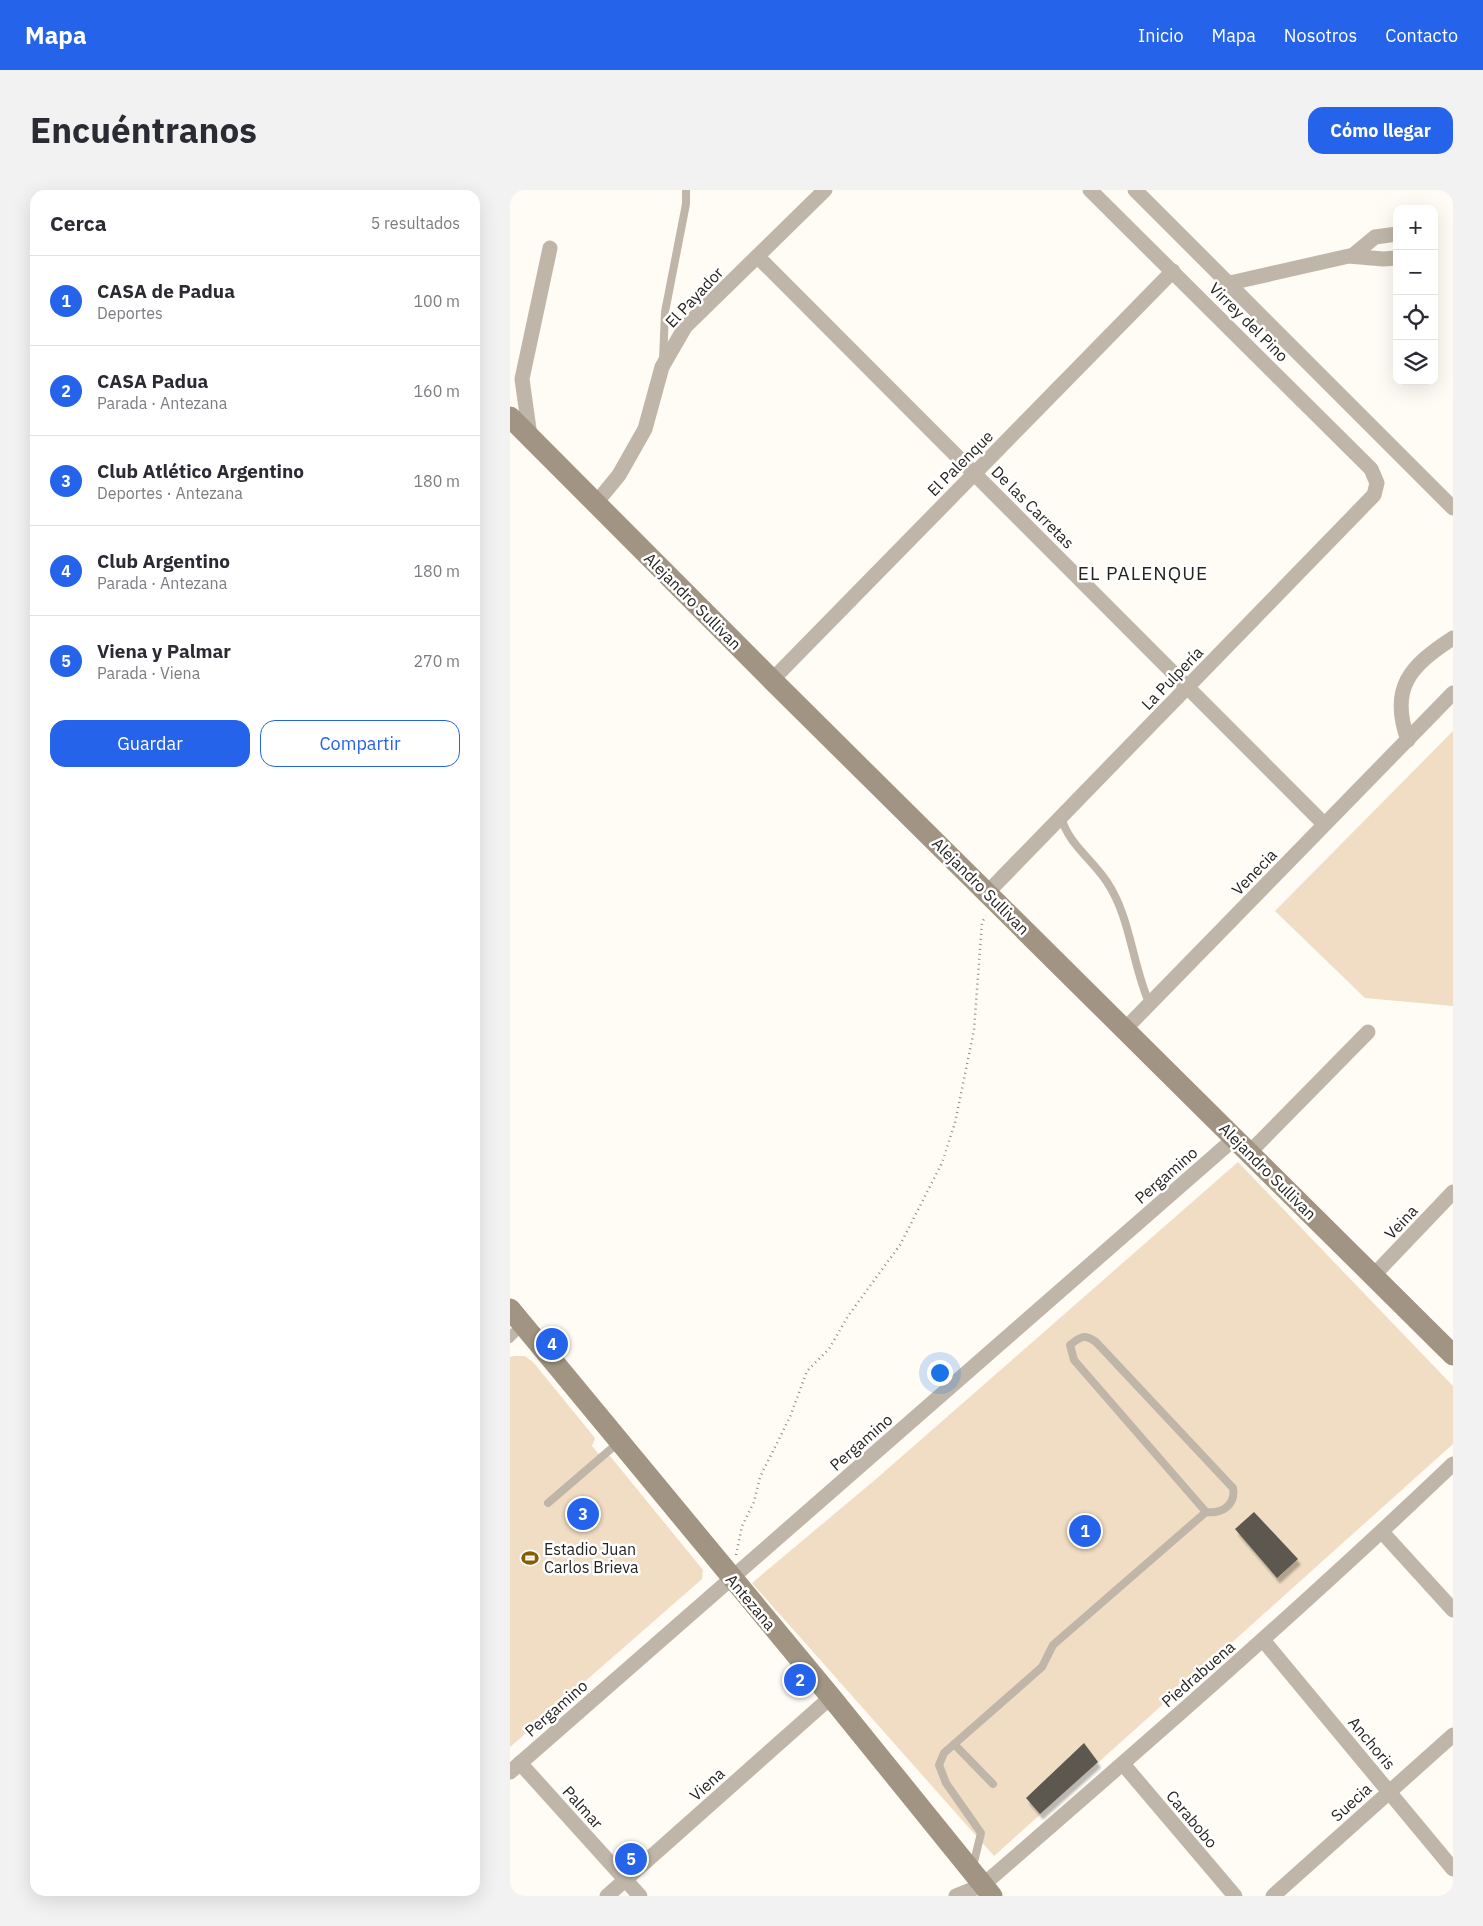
<!DOCTYPE html>
<html lang="es">
<head>
<meta charset="utf-8">
<style>
  body { margin:0; font-family:"IBM Plex Sans",sans-serif; background:#f2f2f3; color:#2b2b33 }
  .controls { position:absolute; right:15px; top:15px; display:grid; overflow:hidden; border-radius:10px; box-shadow:0 5px 20px #0002 }
  .controls button { width:45px; height:45px; display:grid; place-items:center; padding:0; border:0; border-bottom:1px solid #e1e1e2; background:#fff; color:#2b2b33; font:25px sans-serif }
  .you { position:absolute; left:429px; top:1182px; width:18px; height:18px; margin:-12px; border:4px solid #fff; border-radius:50%; background:#1a73e8; box-shadow:0 0 0 8px #1a73e833 }
  .badge { display:grid; place-items:center; width:32px; height:32px; border-radius:50%; background:#2563eb; color:#fff; font-size:16px; font-weight:700 }
  .pin { position:absolute; translate:-50% -50%; border:2px solid #fff; box-shadow:0 1px 5px #0006 }
  .list { margin:0; padding:0; list-style:none }
  h2 { display:flex; justify-content:space-between; align-items:center; height:65px; margin:0; padding:0 20px; font-size:21px }
  h2 small { font-size:16px; font-weight:400; color:#7c7c81 }
  .list li { display:grid; grid-template-columns:32px 1fr auto; gap:15px; align-items:center; box-sizing:border-box; height:90px; padding:0 20px; border-top:1px solid #e1e1e2 }
  .list b { display:block; font-size:19px; white-space:nowrap }
  .list p { margin:0; font-size:16px; white-space:nowrap; color:#7c7c81 }
  .list em { font-size:16px; font-style:normal; color:#7c7c81 }
  .actions { display:flex; gap:10px; padding:15px 20px }
  .actions a { flex:1; padding:11px 0; border:1px solid #2563eb; border-radius:15px; text-align:center; font-size:18px; color:#2563eb }
  .actions .main { background:#2563eb; color:#fff }
  .icon { flex:none; width:28px; height:28px; fill:none; stroke:currentColor; stroke-width:2; stroke-linecap:round; stroke-linejoin:round }
  .map { position:relative; flex:none; width:943px; height:1706px; overflow:hidden; border-radius:15px }
  header { display:flex; align-items:center; gap:30px; box-sizing:border-box; height:70px; padding:0 25px; background:#2563eb; color:#fff }
  header strong { font-size:24px }
  nav { display:flex; gap:28px; margin-inline-start:auto; font-size:18px }
  .intro { display:flex; align-items:center; justify-content:space-between; box-sizing:border-box; height:120px; padding:0 30px }
  h1 { margin:0; font-size:35px }
  .button { padding:12px 22px; border-radius:15px; background:#2563eb; color:#fff; font-size:18px; font-weight:700 }
  main { display:flex; gap:30px; padding:0 30px }
  aside { flex:1; background:#fff; border-radius:15px; box-shadow:0 5px 20px #0002 }
  .map>svg:first-child { display:block }
</style>
</head>
<body>
<header>
<strong>Mapa</strong>
<nav><a>Inicio</a><a>Mapa</a><a>Nosotros</a><a>Contacto</a></nav>
</header>
<div class="intro"><h1>Encuéntranos</h1><a class="button">Cómo llegar</a></div>
<main>
<aside>
<h2>Cerca<small>5 resultados</small></h2>
<ul class="list">
<li><span class="badge">1</span><div><b>CASA de Padua</b><p>Deportes</p></div><em>100 m</em></li>
<li><span class="badge">2</span><div><b>CASA Padua</b><p>Parada · Antezana</p></div><em>160 m</em></li>
<li><span class="badge">3</span><div><b>Club Atlético Argentino</b><p>Deportes · Antezana</p></div><em>180 m</em></li>
<li><span class="badge">4</span><div><b>Club Argentino</b><p>Parada · Antezana</p></div><em>180 m</em></li>
<li><span class="badge">5</span><div><b>Viena y Palmar</b><p>Parada · Viena</p></div><em>270 m</em></li>
</ul>
<div class="actions"><a class="main">Guardar</a><a>Compartir</a></div>
</aside>
<div class="map">
<svg width="943" height="1706" viewBox="0 0 943 1706">
  <defs>
    <filter id="shadow"><feDropShadow dx="3" dy="5.5" stdDeviation="1" flood-color="#0004"/></filter>
  </defs>
  <rect width="100%" height="100%" fill="#fffbf5"/>
  <g fill="#f1ddc3">
    <polygon points="943,541 943,816 855,808 765,721"/>
    <polygon points="728,972 943,1196 943,1254 484,1666 242,1393 366,1289"/>
    <polygon points="4,1166 15,1166 23,1172 85,1248 82,1256 91,1267 100,1266 193,1380 192,1389 0,1557 0,1167"/>
  </g>
  <g fill="#5d5850" filter="url(#shadow)">
    <polygon points="744,1322 788,1369 767,1388 725,1339"/>
    <polygon points="574,1553 588,1572 530,1624 516,1608"/>
  </g>
  <g fill="none" stroke-linecap="round" stroke-linejoin="round">
    <polyline stroke="#8f8c87" stroke-width="2.5" stroke-dasharray="1 4" stroke-linecap="butt" points="226,1365 232,1336 244,1312 250,1287 280,1227 297,1181 319,1159 338,1126 390,1055 432,973 445,933 464,840 472,732 476,726"/>
    <g stroke="#bfb6a9" stroke-width="8">
      <polyline points="153,170 155,122 176,14 176,0"/>
      <path d="M551 626C557 653 582 669 597 692 621 728 622 775 640 815"/>
      <polyline points="0,1144 13,1136 0,1149"/>
      <polyline points="38,1313 109,1252"/>
      <polyline points="444,1554 483,1594"/>
      <path d="M463 1676 471 1643 436 1593 429 1575 434 1563 532 1477 543 1455 696 1322C712 1324 726 1315 723 1298L586 1152C575 1144 571 1146 560 1155L564 1170 696 1322"/>
    </g>
    <g stroke="#bfb6a9" stroke-width="15">
      <polyline points="625,0 943,318"/>
      <polyline points="842,66 865,47 887,44"/>
      <polyline points="248,67 814,634"/>
      <polyline points="720,93 839,66 873,69 887,68"/>
      <polyline points="20,246 12,189 40,58"/>
      <polyline points="86,313 109,285 135,239 152,177 175,137 315,0"/>
      <polyline points="262,490 663,81"/>
      <path d="M898 550C879 498 900 476 943 448"/>
      <polyline points="477,703 864,305 867,293 861,279 580,0"/>
      <polyline points="616,838 943,503"/>
      <polyline points="739,963 858,842"/>
      <polyline points="864,1085 943,1002"/>
      <polyline points="872,1342 943,1420"/>
      <polyline points="753,1450 943,1679"/>
      <polyline points="10,1573 130,1706"/>
      <polyline points="613,1574 725,1706"/>
      <polyline points="0,1582 725,948"/>
      <polyline points="97,1706 321,1507"/>
      <path d="M446 1706 473 1695C632 1557 791 1419 943 1274"/>
      <polyline points="763,1706 943,1545"/>
    </g>
    <g stroke="#a19482" stroke-width="21">
      <polyline points="0,227 262,490 943,1165"/>
      <polyline points="0,1119 321,1507 482,1706"/>
    </g>
  </g>
  <defs>
    <g id="stadium-bare" transform="scale(1.35)"><path d="M0-5a6.5 5 0 1 0 0 10a6.5 5 0 1 0 0-10ZM-3.5-1.8h7v3.6h-7Z" fill="#8a5c00" stroke="#fff" stroke-width="2.5" paint-order="stroke"/></g>
  </defs>
  <g fill-rule="evenodd">
    <use href="#stadium-bare" x="20" y="1368"/>
  </g>
  <g text-anchor="middle" stroke-width="5" stroke-linejoin="round" paint-order="stroke">
    <g font-size="16" fill="#262420" stroke="#fff">
      <text transform="translate(184 107) rotate(-47)" y="6">El Payador</text>
      <text transform="translate(739 132) rotate(45)" y="6">Virrey del Pino</text>
      <text transform="translate(450 273) rotate(-45)" y="6">El Palenque</text>
      <text transform="translate(523 317) rotate(45)" y="6">De las Carretas</text>
      <text transform="translate(183 411) rotate(45)" y="6">Alejandro Sullivan</text>
      <text transform="translate(662 488) rotate(-46)" y="6">La Pulpería</text>
      <text transform="translate(744 682) rotate(-46)" y="6">Venecia</text>
      <text transform="translate(471 696) rotate(45)" y="6">Alejandro Sullivan</text>
      <text transform="translate(758 981) rotate(45)" y="6">Alejandro Sullivan</text>
      <text transform="translate(656 985) rotate(-41)" y="6">Pergamino</text>
      <text transform="translate(891 1032) rotate(-47)" y="6">Veina</text>
      <text transform="translate(351 1252) rotate(-41)" y="6">Pergamino</text>
      <text transform="translate(241 1412) rotate(50)" y="6">Antezana</text>
      <text transform="translate(688 1484) rotate(-41)" y="6">Piedrabuena</text>
      <text transform="translate(46 1518) rotate(-41)" y="6">Pergamino</text>
      <text transform="translate(862 1553) rotate(50)" y="6">Anchoris</text>
      <text transform="translate(197 1594) rotate(-42)" y="6">Viena</text>
      <text transform="translate(841 1612) rotate(-42)" y="6">Suecia</text>
      <text transform="translate(73 1617) rotate(48)" y="6">Palmar</text>
      <text transform="translate(682 1629) rotate(50)" y="6">Carabobo</text>
    </g>
    <g font-size="16" fill="#262420" stroke="#fff" text-anchor="start">
      <text x="34" y="1365">Estadio Juan<tspan x="34" dy="18">Carlos Brieva</tspan></text>
    </g>
    <g font-size="19" letter-spacing="1" fill="#262420" stroke="#fff">
      <text x="633" y="390">EL PALENQUE</text>
    </g>
  </g>
</svg>
<div class="controls">
<button>+</button>
<button>−</button>
<button><svg class="icon" aria-label="locate" viewBox="0 0 24 24"><circle cx="12" cy="12" r="6"/><path d="M12 2v4M12 18v4M2 12h4M18 12h4"/></svg></button>
<button><svg class="icon" aria-label="layers" viewBox="0 0 24 24"><path d="M12 4l9 5-9 5-9-5zM3 14l9 5 9-5"/></svg></button>
</div>
<div class="you"></div>
<div class="pin badge" style="left:575px;top:1341px">1</div>
<div class="pin badge" style="left:290px;top:1490px">2</div>
<div class="pin badge" style="left:73px;top:1324px">3</div>
<div class="pin badge" style="left:42px;top:1154px">4</div>
<div class="pin badge" style="left:121px;top:1669px">5</div>
</div>
</main>
</body>
</html>
